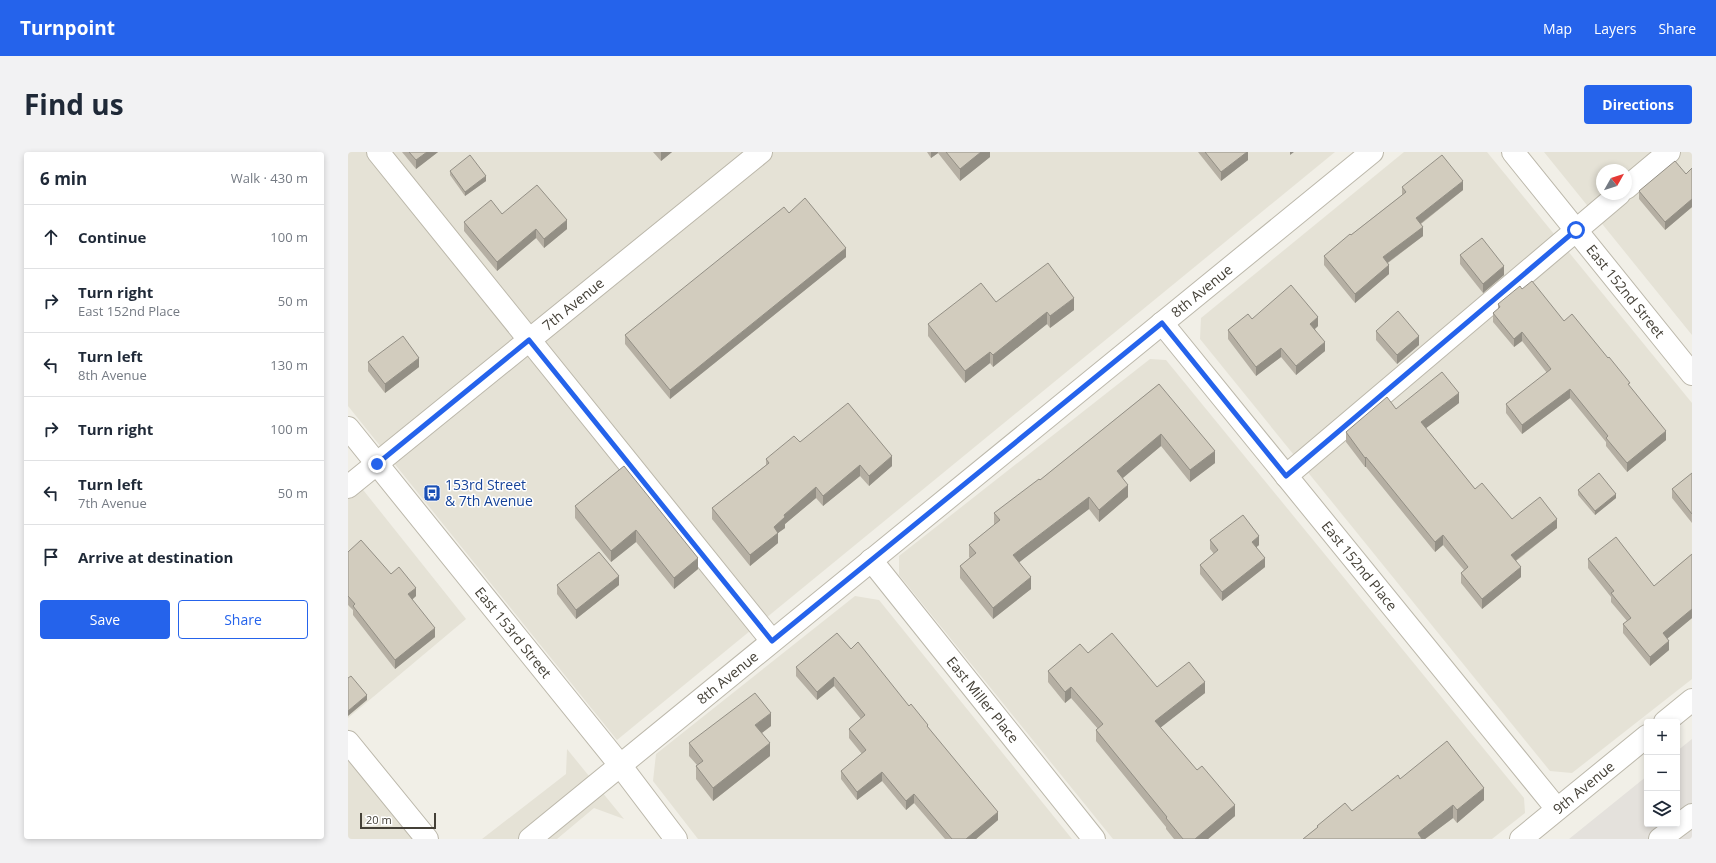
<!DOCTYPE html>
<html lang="en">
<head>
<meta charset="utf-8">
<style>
  body { margin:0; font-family:"Open Sans",sans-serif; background:#f2f2f3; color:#1f2937 }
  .controls { position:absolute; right:12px; bottom:12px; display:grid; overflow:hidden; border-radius:4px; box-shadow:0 2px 6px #0003 }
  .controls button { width:36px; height:36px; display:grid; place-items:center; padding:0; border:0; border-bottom:1px solid #e0e1e3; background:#fff; color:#1f2937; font:20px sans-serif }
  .compass { position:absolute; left:1248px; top:12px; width:36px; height:36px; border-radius:50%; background:#fff; box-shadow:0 2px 6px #0003; rotate:51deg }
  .scale { position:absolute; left:12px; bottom:10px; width:76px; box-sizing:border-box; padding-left:4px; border:2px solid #444037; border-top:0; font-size:11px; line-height:14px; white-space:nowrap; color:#444037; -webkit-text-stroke:3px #fff; paint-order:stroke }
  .stop { position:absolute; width:12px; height:12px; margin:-9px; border:3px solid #2563eb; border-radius:50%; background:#fff }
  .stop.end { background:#2563eb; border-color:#fff; box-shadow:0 1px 4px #0008 }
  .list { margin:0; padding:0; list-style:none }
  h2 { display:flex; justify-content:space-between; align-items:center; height:52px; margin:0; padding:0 16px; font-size:17px }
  h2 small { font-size:13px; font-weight:400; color:#747a83 }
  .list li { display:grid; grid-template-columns:26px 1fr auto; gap:12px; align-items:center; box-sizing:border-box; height:64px; padding:0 16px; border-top:1px solid #e0e1e3 }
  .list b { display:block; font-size:15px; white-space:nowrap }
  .list p { margin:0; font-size:13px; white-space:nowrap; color:#747a83 }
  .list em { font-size:13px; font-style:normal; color:#747a83 }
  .actions { display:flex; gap:8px; padding:12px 16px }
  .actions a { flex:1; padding:9px 0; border:1px solid #2563eb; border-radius:4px; text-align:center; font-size:14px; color:#2563eb }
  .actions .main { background:#2563eb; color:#fff }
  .icon { flex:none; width:22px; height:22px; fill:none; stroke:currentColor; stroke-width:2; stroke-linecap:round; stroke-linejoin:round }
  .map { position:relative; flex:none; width:1344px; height:687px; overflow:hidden; border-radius:4px }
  header { display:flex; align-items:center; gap:24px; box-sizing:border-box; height:56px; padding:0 20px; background:#2563eb; color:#fff }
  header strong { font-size:19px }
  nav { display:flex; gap:22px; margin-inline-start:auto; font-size:14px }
  .intro { display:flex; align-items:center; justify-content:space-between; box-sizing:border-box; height:96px; padding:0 24px }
  h1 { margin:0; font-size:28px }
  .button { padding:10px 18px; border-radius:4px; background:#2563eb; color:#fff; font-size:14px; font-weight:700 }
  main { display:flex; gap:24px; padding:0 24px }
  aside { flex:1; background:#fff; border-radius:4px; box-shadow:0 2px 6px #0003 }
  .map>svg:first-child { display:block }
</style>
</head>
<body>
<header>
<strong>Turnpoint</strong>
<nav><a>Map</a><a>Layers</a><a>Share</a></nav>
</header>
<div class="intro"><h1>Find us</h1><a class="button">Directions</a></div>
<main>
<aside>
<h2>6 min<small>Walk · 430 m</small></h2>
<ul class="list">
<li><svg class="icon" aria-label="ahead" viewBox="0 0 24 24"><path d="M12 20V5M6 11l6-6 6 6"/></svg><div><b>Continue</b></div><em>100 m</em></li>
<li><svg class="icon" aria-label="right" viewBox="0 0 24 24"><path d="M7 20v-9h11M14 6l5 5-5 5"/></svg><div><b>Turn right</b><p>East 152nd Place</p></div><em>50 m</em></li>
<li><svg class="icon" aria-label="left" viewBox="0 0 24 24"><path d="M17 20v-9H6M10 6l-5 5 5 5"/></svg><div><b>Turn left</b><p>8th Avenue</p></div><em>130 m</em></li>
<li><svg class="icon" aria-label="right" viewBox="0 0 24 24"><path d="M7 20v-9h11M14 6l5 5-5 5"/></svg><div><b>Turn right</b></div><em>100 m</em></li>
<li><svg class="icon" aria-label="left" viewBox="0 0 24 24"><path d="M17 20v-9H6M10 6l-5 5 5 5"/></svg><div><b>Turn left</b><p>7th Avenue</p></div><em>50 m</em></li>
<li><svg class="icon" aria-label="arrive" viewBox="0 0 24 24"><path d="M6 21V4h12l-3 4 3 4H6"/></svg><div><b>Arrive at destination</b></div></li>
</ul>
<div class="actions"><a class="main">Save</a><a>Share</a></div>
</aside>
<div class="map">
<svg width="1344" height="687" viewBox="0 0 1344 687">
  <rect width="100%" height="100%" fill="#f1efe7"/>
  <g fill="#e5e2d6" fill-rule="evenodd">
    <polygon points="0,0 987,0 269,588 0,254"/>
    <polygon points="1056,0 1139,0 1344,251 1344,527 1224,621 1202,619 852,187 853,166"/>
    <path d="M1196 0H1344V183ZM1254 18H1278V42H1254Z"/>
    <polygon points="802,207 818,208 1176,646 1177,661 1144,687 765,687 551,423 551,404"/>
    <polygon points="0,319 118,467 0,566"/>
    <polygon points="507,444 531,448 724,687 350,687 305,629 308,602"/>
    <polygon points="0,577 88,687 0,687"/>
    <polygon points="219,597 276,667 246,656 209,687 134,687 218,622"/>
  </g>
  <polygon fill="#e4e1dc" points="1344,587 1344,687 1221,687 1299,624 1299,672 1329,672 1329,599"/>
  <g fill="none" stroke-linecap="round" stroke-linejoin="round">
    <g stroke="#bcb8ab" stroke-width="24">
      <g id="minor">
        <polyline points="30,0 424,489"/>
        <path id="s1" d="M1165 0 1344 222"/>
        <polyline points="1278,36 1321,0"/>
        <path id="s2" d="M814 171 1209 657"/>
        <path id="s3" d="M0 276 272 613 328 687"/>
        <polyline points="938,324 1271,42"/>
        <path id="s4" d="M0 335 413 0"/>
        <path id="s5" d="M523 408 746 687"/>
        <polyline points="1317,570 1344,548"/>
        <polyline points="0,590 79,687"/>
        <path id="s6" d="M182 687 1024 0"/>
        <path id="s7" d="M1173 687 1299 584"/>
        <polyline points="1312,687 1344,663"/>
      </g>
    </g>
    <use href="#minor" stroke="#fff" stroke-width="22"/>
  </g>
  <g fill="#b5afa3">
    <polygon points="54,0 90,0 68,17"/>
    <polygon points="305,0 324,0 313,9"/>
    <polygon points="579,0 642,0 642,5 612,29 590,1 583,6"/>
    <polygon points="850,0 900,0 900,8 873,29"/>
    <polygon points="1344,16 1344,55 1317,78 1291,47 1291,39 1338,22"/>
    <polygon points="102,19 138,29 117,44 102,23"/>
    <polygon points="1054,35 1115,38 1073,72 1075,84 1040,111 1041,122 1007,151 976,113 976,104 1054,43"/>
    <polygon points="441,61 498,105 322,247 277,192 277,183"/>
    <polygon points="154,62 219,77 196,96 188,86 149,119 116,79 116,70"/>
    <polygon points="1112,103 1156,123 1135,141 1112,112"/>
    <polygon points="1174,137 1216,169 1282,235 1318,288 1279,320 1258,294 1258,290 1222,246 1174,282 1158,261 1158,252 1199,221 1174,189 1166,195 1145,170 1145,161 1150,157 1150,152"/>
    <polygon points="648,150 726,158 702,176 699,172 645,215 642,211 617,231 580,184 580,172"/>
    <polygon points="904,167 970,174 967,177 977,199 948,223 933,205 908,224 880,187 880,178"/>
    <polygon points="1028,179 1071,193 1049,212 1028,188"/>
    <polygon points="20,210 71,215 37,241 20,219"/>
    <polygon points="811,232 867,311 842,330 813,294 774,326 780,345 751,370 741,357 671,410 683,437 645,467 612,426 612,414 622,406 621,405 621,393 646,373 646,361 692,328"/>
    <polygon points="1111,251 1078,276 1127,337 1164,367 1209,376 1168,409 1173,425 1134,457 1113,431 1113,421 1116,418 1095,393 1087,400 1018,315 1017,315 998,290 998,280 1048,257"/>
    <polygon points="452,290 544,314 521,334 512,324 475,354 468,346 437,372 437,376 430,381 430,391 402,414 364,367 364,356 418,313 418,307"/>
    <polygon points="276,314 350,417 326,437 288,390 263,410 227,366 227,354"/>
    <polygon points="1344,321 1344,371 1324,346 1324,337"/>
    <polygon points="1230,338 1268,346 1247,363 1230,343"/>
    <polygon points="862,388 911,393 908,395 917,415 874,449 852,422 852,413 866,402 862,397"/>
    <polygon points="0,400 68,444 64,448 87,485 47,517 5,463 5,458 0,453"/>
    <polygon points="1344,402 1344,466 1319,487 1321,498 1302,514 1275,481 1275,472 1279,469 1263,450 1263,445 1240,416 1240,407 1306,434"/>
    <polygon points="209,433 271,433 228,467 209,442"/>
    <polygon points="503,497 561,554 580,575 650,668 628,687 597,687 566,651 558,658 534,629 509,648 493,627 493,619 514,602 501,586 501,577 513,567 486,534 469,548 448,524 448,515"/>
    <polygon points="740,501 809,535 857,541 812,575 887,664 860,687 826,687 818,677 818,675 748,589 748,578 750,577 723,546 717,551 700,530 700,519"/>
    <polygon points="423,574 414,581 422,604 365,649 348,627 348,614 349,613 341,604 341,591"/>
    <polygon points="1052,627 1136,648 1109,671 1105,666 1077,687 955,687 969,676 969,674 1004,659"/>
  </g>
  <g fill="#938f85">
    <polygon points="79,0 90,0 68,17 68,8"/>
    <polygon points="313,0 324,0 313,9"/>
    <polygon points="583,0 590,0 590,1 583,6"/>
    <polygon points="633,0 642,0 642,5 612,29 612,17"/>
    <polygon points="899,0 900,0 900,8 873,29 873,20"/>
    <polygon points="942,0 946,0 942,3"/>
    <polygon points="138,24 138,29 117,44 117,40"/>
    <polygon points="1115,29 1115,38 1068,75 1068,66"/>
    <polygon points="1344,47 1344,55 1317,78 1317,70"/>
    <polygon points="219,68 219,77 196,96 196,87"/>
    <polygon points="1075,75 1075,84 1035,114 1035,105"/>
    <polygon points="188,77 188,86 149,119 149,110"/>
    <polygon points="498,96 498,105 322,247 322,238"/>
    <polygon points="1041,113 1041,122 1007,151 1007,142"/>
    <polygon points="1156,114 1156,123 1135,141 1135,132"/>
    <polygon points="726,146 726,158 702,176 702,164"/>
    <polygon points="699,160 699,172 645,215 645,203"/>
    <polygon points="970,165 970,174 962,181 962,172"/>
    <polygon points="1174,180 1174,189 1166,195 1166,187"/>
    <polygon points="1071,184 1071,193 1049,212 1049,203"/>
    <polygon points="977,190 977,199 948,223 948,214"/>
    <polygon points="933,196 933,205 908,224 908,215"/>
    <polygon points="642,200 642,211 617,231 617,219"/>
    <polygon points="71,206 71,215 37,241 37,232"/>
    <polygon points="1222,237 1222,246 1174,282 1174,273"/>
    <polygon points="1111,241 1111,251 1073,280 1073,270"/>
    <polygon points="1318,279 1318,288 1279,320 1279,311"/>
    <polygon points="813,282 813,294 769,331 769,319"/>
    <polygon points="867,299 867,311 842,330 842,318"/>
    <polygon points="544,304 544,314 521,334 521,324"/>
    <polygon points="1018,305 1018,315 1017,315 1017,306"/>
    <polygon points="512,313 512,324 475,354 475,344"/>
    <polygon points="780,333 780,345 751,370 751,358"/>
    <polygon points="468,335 468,346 437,372 437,376 430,381 430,391 402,414 402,403 426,375 436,363"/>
    <polygon points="1268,342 1268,346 1247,363 1247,359"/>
    <polygon points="741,345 741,357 665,415 665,403"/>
    <polygon points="1209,367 1209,376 1163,412 1163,403"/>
    <polygon points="288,378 288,390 263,410 263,399"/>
    <polygon points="1095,383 1095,393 1087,400 1087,390"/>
    <polygon points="911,384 911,393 904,399 904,390"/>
    <polygon points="350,406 350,417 326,437 326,426"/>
    <polygon points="917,406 917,415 874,449 874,440"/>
    <polygon points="1173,415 1173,425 1134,457 1134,447"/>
    <polygon points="271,424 271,433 228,467 228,458"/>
    <polygon points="683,425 683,437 645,467 645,456"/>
    <polygon points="68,436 68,444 60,451 60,442"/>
    <polygon points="1344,457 1344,466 1315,490 1315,481"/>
    <polygon points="87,476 87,485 47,517 47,508"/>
    <polygon points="1321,489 1321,498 1302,514 1302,505"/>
    <polygon points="486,525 486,534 469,548 469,540"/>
    <polygon points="857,530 857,541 807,580 807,569"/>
    <polygon points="723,535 723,546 717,551 717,540"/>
    <polygon points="19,543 19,548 0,564 0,559"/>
    <polygon points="423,561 423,574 407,586 407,573"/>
    <polygon points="422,591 422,604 365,649 365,636"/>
    <polygon points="534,620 534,629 509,648 509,640"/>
    <polygon points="1136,636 1136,648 1109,671 1109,658"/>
    <polygon points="566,642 566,651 558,658 558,649"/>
    <polygon points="887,653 887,664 860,687 847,687"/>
    <polygon points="1105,653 1105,666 1077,687 1070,687 1070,681"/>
    <polygon points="650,660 650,668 628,687 618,687"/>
  </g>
  <g fill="#d2ccbe" stroke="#938f85">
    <polygon points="61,0 79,0 68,8"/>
    <polygon points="598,0 633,0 612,17"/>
    <polygon points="857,0 899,0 873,20"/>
    <polygon points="122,3 138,24 117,40 102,19"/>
    <polygon points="1094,3 1115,29 1068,66 1075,75 1035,105 1041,113 1007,142 976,104 1002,82 1003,83 1058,40 1054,35"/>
    <polygon points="1327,9 1338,22 1344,16 1344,47 1317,70 1291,39"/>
    <polygon points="189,33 219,68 196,87 188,77 149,110 116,70 143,48 154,62"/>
    <polygon points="457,46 498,96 322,238 277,183 436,55 441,61"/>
    <polygon points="1134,86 1156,114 1135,132 1112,103"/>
    <polygon points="700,111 726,146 702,164 699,160 645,203 642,200 617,219 580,172 633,131 648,150"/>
    <polygon points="1184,129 1216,169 1224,162 1260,206 1261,205 1282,231 1280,232 1318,279 1279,311 1258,286 1260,284 1222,237 1174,273 1158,252 1203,217 1174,180 1166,187 1145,161 1152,155 1150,152 1172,134 1174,137"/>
    <polygon points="943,133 970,165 962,172 977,190 948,214 933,196 908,215 880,178 900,162 904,167"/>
    <polygon points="1050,159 1071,184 1049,203 1028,179"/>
    <polygon points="55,184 71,206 37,232 20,210"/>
    <polygon points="1094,220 1111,241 1073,270 1127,337 1134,331 1164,367 1192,345 1209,367 1163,403 1173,415 1134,447 1113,421 1120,415 1095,383 1087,390 1018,305 1017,306 998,280 1039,245 1048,257"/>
    <polygon points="811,232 867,299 842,318 813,282 769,319 780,333 751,358 741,345 665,403 683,425 645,456 612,414 628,401 621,393 652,368 646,361 691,327 692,328"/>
    <polygon points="500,251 544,304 521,324 512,313 475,344 468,335 436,363 437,365 426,375 430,381 402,403 364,356 421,311 418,307 446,284 452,290"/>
    <polygon points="276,314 350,406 326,426 288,378 263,399 227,354"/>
    <polygon points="1251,321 1268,342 1247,359 1230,338"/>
    <polygon points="1344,321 1344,362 1324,337"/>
    <polygon points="895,363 911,384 904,390 917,406 874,440 852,413 870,398 862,388"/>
    <polygon points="1268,385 1306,434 1344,402 1344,457 1315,481 1321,489 1302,505 1275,472 1283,466 1263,441 1266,439 1240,407"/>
    <polygon points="13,388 43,422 51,415 68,436 60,442 87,476 47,508 5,454 7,452 0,444 0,400"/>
    <polygon points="251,400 271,424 228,458 209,433"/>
    <polygon points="489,481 503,497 510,490 561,554 563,552 580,573 579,574 650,660 618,687 604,687 566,642 558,649 534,620 509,640 493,619 518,598 501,577 517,563 486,525 469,540 448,515"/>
    <polygon points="764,481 809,535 841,510 857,530 807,569 849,618 854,614 887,653 847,687 835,687 818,666 819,665 748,578 755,572 723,535 717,540 700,519 732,492 740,501"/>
    <polygon points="3,524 19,543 0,559 0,526"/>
    <polygon points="407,541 423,561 407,573 422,591 365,636 348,614 355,609 341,591"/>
    <polygon points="1099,589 1136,636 1109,658 1105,653 1070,681 1074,687 955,687 970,675 969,674 997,651 1004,659 1050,623 1052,627"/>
  </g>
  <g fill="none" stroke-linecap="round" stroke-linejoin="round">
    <polyline stroke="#2563eb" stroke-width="5" points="29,312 181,188 424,489 814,171 938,324 1228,78"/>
  </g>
  <defs>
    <g id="bus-square" transform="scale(0.9)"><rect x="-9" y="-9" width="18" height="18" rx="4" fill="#1a4fb4" stroke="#fff"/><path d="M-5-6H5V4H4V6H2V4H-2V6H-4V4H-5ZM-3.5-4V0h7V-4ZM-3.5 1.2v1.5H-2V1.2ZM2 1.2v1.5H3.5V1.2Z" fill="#fff"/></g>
  </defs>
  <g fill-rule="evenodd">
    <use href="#bus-square" x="84" y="341"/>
  </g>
  <g text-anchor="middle" stroke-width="3" stroke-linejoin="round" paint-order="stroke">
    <g font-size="14" fill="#444037" stroke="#fff">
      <text dy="5" stroke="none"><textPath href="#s6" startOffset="867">8th Avenue</textPath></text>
      <text dy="5" stroke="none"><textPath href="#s1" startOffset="179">East 152nd Street</textPath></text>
      <text dy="5" stroke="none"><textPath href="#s4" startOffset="290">7th Avenue</textPath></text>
      <text dy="5" stroke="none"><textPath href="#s2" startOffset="313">East 152nd Place</textPath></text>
      <text dy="5" stroke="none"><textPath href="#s3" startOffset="263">East 153rd Street</textPath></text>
      <text dy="5" stroke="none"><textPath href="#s6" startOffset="255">8th Avenue</textPath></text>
      <text dy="5" stroke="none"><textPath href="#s5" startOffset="179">East Miller Place</textPath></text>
      <text dy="5" stroke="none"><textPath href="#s7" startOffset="81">9th Avenue</textPath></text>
    </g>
    <g font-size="14" fill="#164399" stroke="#fff" text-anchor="start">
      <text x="97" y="338">153rd Street<tspan x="97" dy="16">&amp; 7th Avenue</tspan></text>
    </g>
  </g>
</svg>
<div class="controls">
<button>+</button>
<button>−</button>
<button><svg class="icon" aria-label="layers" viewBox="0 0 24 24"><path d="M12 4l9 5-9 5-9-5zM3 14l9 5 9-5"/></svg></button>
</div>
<svg class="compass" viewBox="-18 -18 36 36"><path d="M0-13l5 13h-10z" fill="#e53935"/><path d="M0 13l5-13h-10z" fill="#747a83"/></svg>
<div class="scale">20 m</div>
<div class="stop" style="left:1228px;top:78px"></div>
<div class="stop end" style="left:29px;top:312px"></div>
</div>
</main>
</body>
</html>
